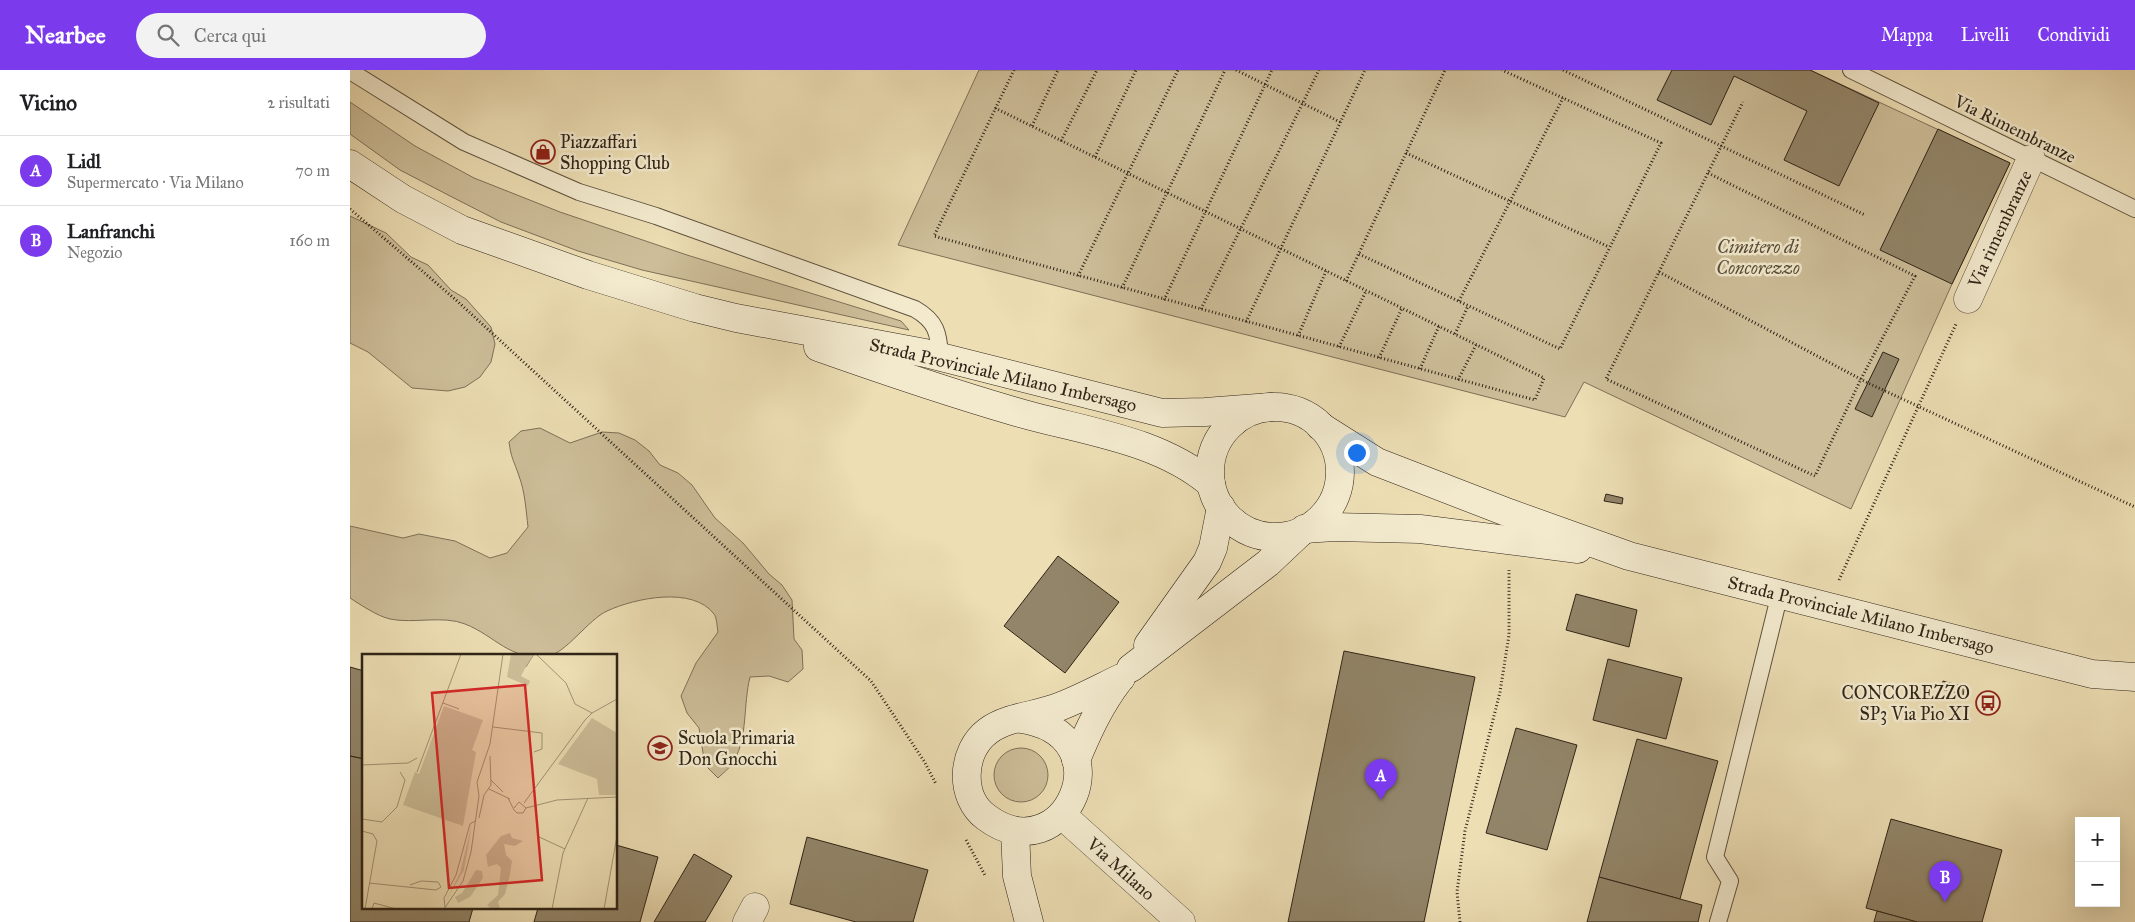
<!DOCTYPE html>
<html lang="it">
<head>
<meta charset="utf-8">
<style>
  body { margin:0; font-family:"IM FELL Great Primer",serif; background:#f2f2f2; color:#202124 }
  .controls { position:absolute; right:15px; bottom:15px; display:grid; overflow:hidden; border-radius:0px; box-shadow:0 5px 20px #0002 }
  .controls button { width:45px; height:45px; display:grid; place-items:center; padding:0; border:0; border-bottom:1px solid #e0e0e0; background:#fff; color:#202124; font:25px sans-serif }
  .you { position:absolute; left:1006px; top:382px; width:18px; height:18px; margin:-12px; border:4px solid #fff; border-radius:50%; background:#1a73e8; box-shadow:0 0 0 8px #1a73e833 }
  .badge { display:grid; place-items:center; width:32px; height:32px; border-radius:50%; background:#7c3aed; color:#fff; font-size:16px; font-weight:700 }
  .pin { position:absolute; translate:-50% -41px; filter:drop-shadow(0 1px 2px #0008) }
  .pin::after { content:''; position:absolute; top:26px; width:18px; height:15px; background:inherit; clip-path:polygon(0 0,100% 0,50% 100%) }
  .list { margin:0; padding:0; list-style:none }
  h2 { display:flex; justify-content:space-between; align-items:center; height:65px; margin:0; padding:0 20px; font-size:21px }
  h2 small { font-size:16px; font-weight:400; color:#757577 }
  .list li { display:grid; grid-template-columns:32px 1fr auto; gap:15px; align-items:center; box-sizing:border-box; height:70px; padding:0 20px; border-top:1px solid #e0e0e0 }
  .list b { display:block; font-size:19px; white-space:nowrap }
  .list p { margin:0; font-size:16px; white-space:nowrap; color:#757577 }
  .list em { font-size:16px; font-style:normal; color:#757577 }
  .icon { flex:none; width:28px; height:28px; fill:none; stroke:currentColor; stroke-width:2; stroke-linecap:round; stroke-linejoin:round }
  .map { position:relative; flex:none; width:1785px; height:852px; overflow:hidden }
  header { display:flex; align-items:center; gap:30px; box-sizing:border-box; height:70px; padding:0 25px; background:#7c3aed; color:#fff }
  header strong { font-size:24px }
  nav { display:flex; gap:28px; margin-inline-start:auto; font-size:18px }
  .search { width:350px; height:45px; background:#f2f2f2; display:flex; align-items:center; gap:12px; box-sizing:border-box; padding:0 18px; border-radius:28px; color:#757577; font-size:19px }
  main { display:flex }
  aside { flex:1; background:#fff }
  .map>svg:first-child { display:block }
</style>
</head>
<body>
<header>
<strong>Nearbee</strong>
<div class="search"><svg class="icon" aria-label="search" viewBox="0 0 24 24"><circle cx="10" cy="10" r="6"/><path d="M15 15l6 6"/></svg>Cerca qui</div>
<nav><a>Mappa</a><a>Livelli</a><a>Condividi</a></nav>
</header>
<main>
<aside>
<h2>Vicino<small>2 risultati</small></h2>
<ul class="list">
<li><span class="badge">A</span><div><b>Lidl</b><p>Supermercato · Via Milano</p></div><em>70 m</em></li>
<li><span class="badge">B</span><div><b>Lanfranchi</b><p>Negozio</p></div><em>160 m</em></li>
</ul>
</aside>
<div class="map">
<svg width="1785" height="852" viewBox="0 0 1785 852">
  <rect width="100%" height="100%" fill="#eddeb4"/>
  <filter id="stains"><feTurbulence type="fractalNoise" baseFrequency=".004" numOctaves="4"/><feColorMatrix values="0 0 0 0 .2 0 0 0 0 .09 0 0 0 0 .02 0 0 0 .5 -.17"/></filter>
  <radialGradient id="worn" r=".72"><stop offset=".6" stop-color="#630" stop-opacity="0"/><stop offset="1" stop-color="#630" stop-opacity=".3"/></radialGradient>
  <g fill="#cdbe99" stroke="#7e7158">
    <polygon points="629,0 1460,0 1660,93 1602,214 1501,439 1234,312 1215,347 548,175"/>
    <polygon points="0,32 65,76 124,108 210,142 337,185 551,251 559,260 292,200 228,181 151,152 102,127 50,100 0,64"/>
    <polygon points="0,146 36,163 61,187 78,195 101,220 116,229 141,257 145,274 141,292 130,307 115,317 98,321 62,318 18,282 0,273"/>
    <path d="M190 358 220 373 252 362 269 363 285 370 299 381 310 395 328 403 342 415 365 448 393 473 419 504 432 515 442 530 444 569 452 580 453 599 438 612 419 606 400 607C393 635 398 666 384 691 381 697 373 703 368 708L355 695 349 658 337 643 331 626 346 593 368 562C367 557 367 548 364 544 343 516 285 528 257 541 239 549 215 584 198 586 159 591 146 566 115 554 93 545 63 554 40 549 27 546 11 535 0 528V456L53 468 69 464 105 471 140 488 157 483 178 457C176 440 175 422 169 406 164 391 161 388 159 372L171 361Z"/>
    <circle cx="671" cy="705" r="27"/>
  </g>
  <g fill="#928569" stroke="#2f2417">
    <polygon points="1322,0 1460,0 1529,33 1489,116 1434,90 1457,41 1384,6 1361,55 1307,30"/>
    <polygon points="1588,59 1660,93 1602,214 1530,180"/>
    <polygon points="1533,282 1549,289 1522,347 1505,339"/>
    <polygon points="1256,424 1273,428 1272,434 1254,431"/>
    <polygon points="708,486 769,532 715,603 654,556"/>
    <polygon points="1226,524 1287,540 1279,577 1216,560"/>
    <polygon points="994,581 1125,607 1074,852 938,852"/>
    <polygon points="1258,589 1332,608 1316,669 1243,650"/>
    <polygon points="0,597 14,601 14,689 0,686"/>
    <polygon points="1593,611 1615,617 1613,625 1591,619"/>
    <polygon points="1166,658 1227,675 1197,780 1136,763"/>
    <polygon points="1287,669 1368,691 1330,829 1249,807"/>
    <polygon points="0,686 14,689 14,838 123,838 119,852 0,852"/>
    <polygon points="1541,749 1652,780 1632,852 1567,852 1516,838"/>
    <polygon points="457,767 578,800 563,852 506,852 440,834"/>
    <polygon points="266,775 308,787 290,852 184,852 188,838 266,838"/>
    <polygon points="344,784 382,806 355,852 304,852"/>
    <polygon points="1249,807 1352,835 1348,852 1237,852"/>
    <polygon points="1527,841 1567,852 1524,852"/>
  </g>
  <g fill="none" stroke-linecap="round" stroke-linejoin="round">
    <g stroke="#5e523e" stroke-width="18">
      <g id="lane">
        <polyline points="1501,0 1785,139"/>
        <path d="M0 1 114 72 229 122 306 146 565 239C586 251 589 263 590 287"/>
        <polyline points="1368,852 1380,811 1365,787 1430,523"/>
      </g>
    </g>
    <g stroke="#5e523e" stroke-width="29">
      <g id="street">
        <polyline points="1618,229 1681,89"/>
        <polyline points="712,745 831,852"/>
        <polyline points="397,852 405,837"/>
      </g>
    </g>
    <g stroke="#2f2417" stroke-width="29">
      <g id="secondary">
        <polyline points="0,94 53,129 112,160 238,205 345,238 386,248 575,283 812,343 855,342 921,337"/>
        <path d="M468 277C533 300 598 322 663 341 730 361 807 368 861 414"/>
        <circle cx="925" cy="402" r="65"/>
        <polyline points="970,356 1027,392 1159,443 1279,486 1742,604 1785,607"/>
        <polyline points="798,575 857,492 863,478 871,437"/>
        <polyline points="781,598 918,493 954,459 984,457 1070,459 1228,479"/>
        <path d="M671 649C779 665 714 806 636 747 609 727 611 681 638 661 657 647 684 646 706 638 728 630 750 618 771 608"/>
        <path d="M726 690C738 661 750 635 769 610"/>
        <polyline points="665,761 667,806 679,852"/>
      </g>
    </g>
    <g stroke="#2f2417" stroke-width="3" stroke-dasharray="1 2.5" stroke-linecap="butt">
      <polyline points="886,0 990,52"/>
      <polyline points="1213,0 1515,145"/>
      <polyline points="645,38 1194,308 1185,330 584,166 664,0"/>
      <polyline points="682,56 708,0"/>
      <polyline points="711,71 747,0"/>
      <polyline points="1056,83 1259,177"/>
      <polyline points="745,87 786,0"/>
      <polyline points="1358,103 1565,206 1511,309 1465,406 1256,309 1393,32"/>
      <polyline points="0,139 106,230 521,611 574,691 586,714"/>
      <polyline points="1009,184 1210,279 1311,73 1152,0"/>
      <polyline points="1309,202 1518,313 1785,437"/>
      <polyline points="728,206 828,0"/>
      <polyline points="996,211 1095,0"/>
      <polyline points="772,218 875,0"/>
      <polyline points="814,230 922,0"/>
      <polyline points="1109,231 1213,28"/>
      <polyline points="851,239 969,0"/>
      <polyline points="896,252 1015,0"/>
      <polyline points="1105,264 1118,236"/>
      <polyline points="948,266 976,201"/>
      <polyline points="989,277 1016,221"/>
      <polyline points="1029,288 1052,238"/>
      <polyline points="1070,299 1089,256"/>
      <polyline points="1108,310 1126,275"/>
      <polyline points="1489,510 1606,254"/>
      <polyline points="616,770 636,807"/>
      <polyline points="1110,852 1107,822 1115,761 1150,622 1159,565 1159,500"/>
    </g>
    <use href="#lane" stroke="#f3eace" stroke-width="16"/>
    <use href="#street" stroke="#f3eace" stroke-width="28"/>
    <use href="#secondary" stroke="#f3eace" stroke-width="28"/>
  </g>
  <defs>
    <g id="shop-ring" transform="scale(1.25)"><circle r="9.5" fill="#f3eace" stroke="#8f2418" stroke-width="1.5"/><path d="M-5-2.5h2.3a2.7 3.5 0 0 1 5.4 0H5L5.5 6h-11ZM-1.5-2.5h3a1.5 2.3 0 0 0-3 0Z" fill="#8f2418"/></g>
    <g id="bus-ring" transform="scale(1.25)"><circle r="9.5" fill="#f3eace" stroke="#8f2418" stroke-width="1.5"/><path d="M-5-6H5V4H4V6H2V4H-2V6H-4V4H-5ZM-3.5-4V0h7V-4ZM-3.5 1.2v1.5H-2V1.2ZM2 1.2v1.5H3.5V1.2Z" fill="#8f2418"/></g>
    <g id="school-ring" transform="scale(1.25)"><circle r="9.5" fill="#f3eace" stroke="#8f2418" stroke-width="1.5"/><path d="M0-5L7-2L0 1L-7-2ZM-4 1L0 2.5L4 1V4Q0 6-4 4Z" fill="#8f2418"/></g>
  </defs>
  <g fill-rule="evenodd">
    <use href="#shop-ring" x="193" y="82"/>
    <use href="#bus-ring" x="1638" y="633"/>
    <use href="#school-ring" x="310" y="678"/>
  </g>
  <g text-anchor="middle" stroke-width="5" stroke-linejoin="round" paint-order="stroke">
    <g font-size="18" fill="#2f2417" stroke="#f3eace">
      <text transform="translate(1665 59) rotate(26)" y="6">Via Rimembranze</text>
      <text transform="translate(1650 159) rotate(-65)" y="6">Via rimembranze</text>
      <text transform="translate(653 305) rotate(13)" y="6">Strada Provinciale Milano Imbersago</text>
      <text transform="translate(1511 545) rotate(14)" y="6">Strada Provinciale Milano Imbersago</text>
      <text transform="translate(771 799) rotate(42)" y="6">Via Milano</text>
    </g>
    <g font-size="18" fill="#2f2417" stroke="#f3eace" text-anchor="start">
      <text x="210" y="78">Piazzaffari<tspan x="210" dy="21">Shopping Club</tspan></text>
      <text x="1620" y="629" text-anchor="end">CONCOREZZO<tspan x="1620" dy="21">SP3 Via Pio XI</tspan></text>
      <text x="328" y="674">Scuola Primaria<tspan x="328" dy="21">Don Gnocchi</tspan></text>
    </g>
    <g font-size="18" font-style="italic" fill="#564a38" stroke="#f3eace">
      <text x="1408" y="183">Cimitero di<tspan x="1408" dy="21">Concorezzo</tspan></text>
    </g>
  </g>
  <g transform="translate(12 584)">
    <rect width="255" height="255" fill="#eddeb4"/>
    <path d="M149 0H171L159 22 168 27 166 32 145 23ZM82 52 121 66 110 96 114 98 101 172 41 151 53 118 57 120ZM230 64 255 79V141H237L235 125 196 110ZM110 170 102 216 84 247 98 219ZM148 179 150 184 161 187 153 192 142 190 144 201 150 207 147 225 143 240 136 248 138 254 129 255 125 251 136 241 139 214 135 210 126 213 124 201 139 182ZM114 216 120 217 121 224 108 243 96 249 93 243 100 239Z" fill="#cdbe99"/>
    <path fill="none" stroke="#a19475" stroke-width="1" d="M174 0 204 29 213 50 230 59M164 13 172 0M81 49 97 55M131 73 180 79V95L172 98M0 111 46 109 55 104M55 118 99 0M129 126 141 138M127 135 148 145M146 144 152 156 155 159H161L164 154 157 148 152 154M162 149 223 66 230 59 255 45M164 154 195 146 255 143M117 164 122 141 129 131 128 102M0 165 20 168 35 153 43 126 38 118M0 177 11 180 15 187 3 255M175 182 203 195M7 229 74 236 79 233 76 228 59 227 48 231M83 253 82 244 94 221 108 170 113 167M10 255 12 249 34 255M82 255 101 227 109 198 117 142 115 128 128 90 141 0M190 255 201 199 226 144M242 255 255 182"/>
    <path fill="#d62828" fill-opacity="0.15" stroke="#d62828" stroke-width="2.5" d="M163 31 180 226 87 234 70 39Z"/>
    <rect width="255" height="255" fill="none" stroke="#2f2417" stroke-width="2.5"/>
  </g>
  <rect width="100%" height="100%" filter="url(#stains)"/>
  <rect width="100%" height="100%" fill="url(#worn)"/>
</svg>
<div class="controls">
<button>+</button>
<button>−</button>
</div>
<div class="you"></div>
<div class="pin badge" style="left:1031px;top:730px">A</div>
<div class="pin badge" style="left:1595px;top:832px">B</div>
</div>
</main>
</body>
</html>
